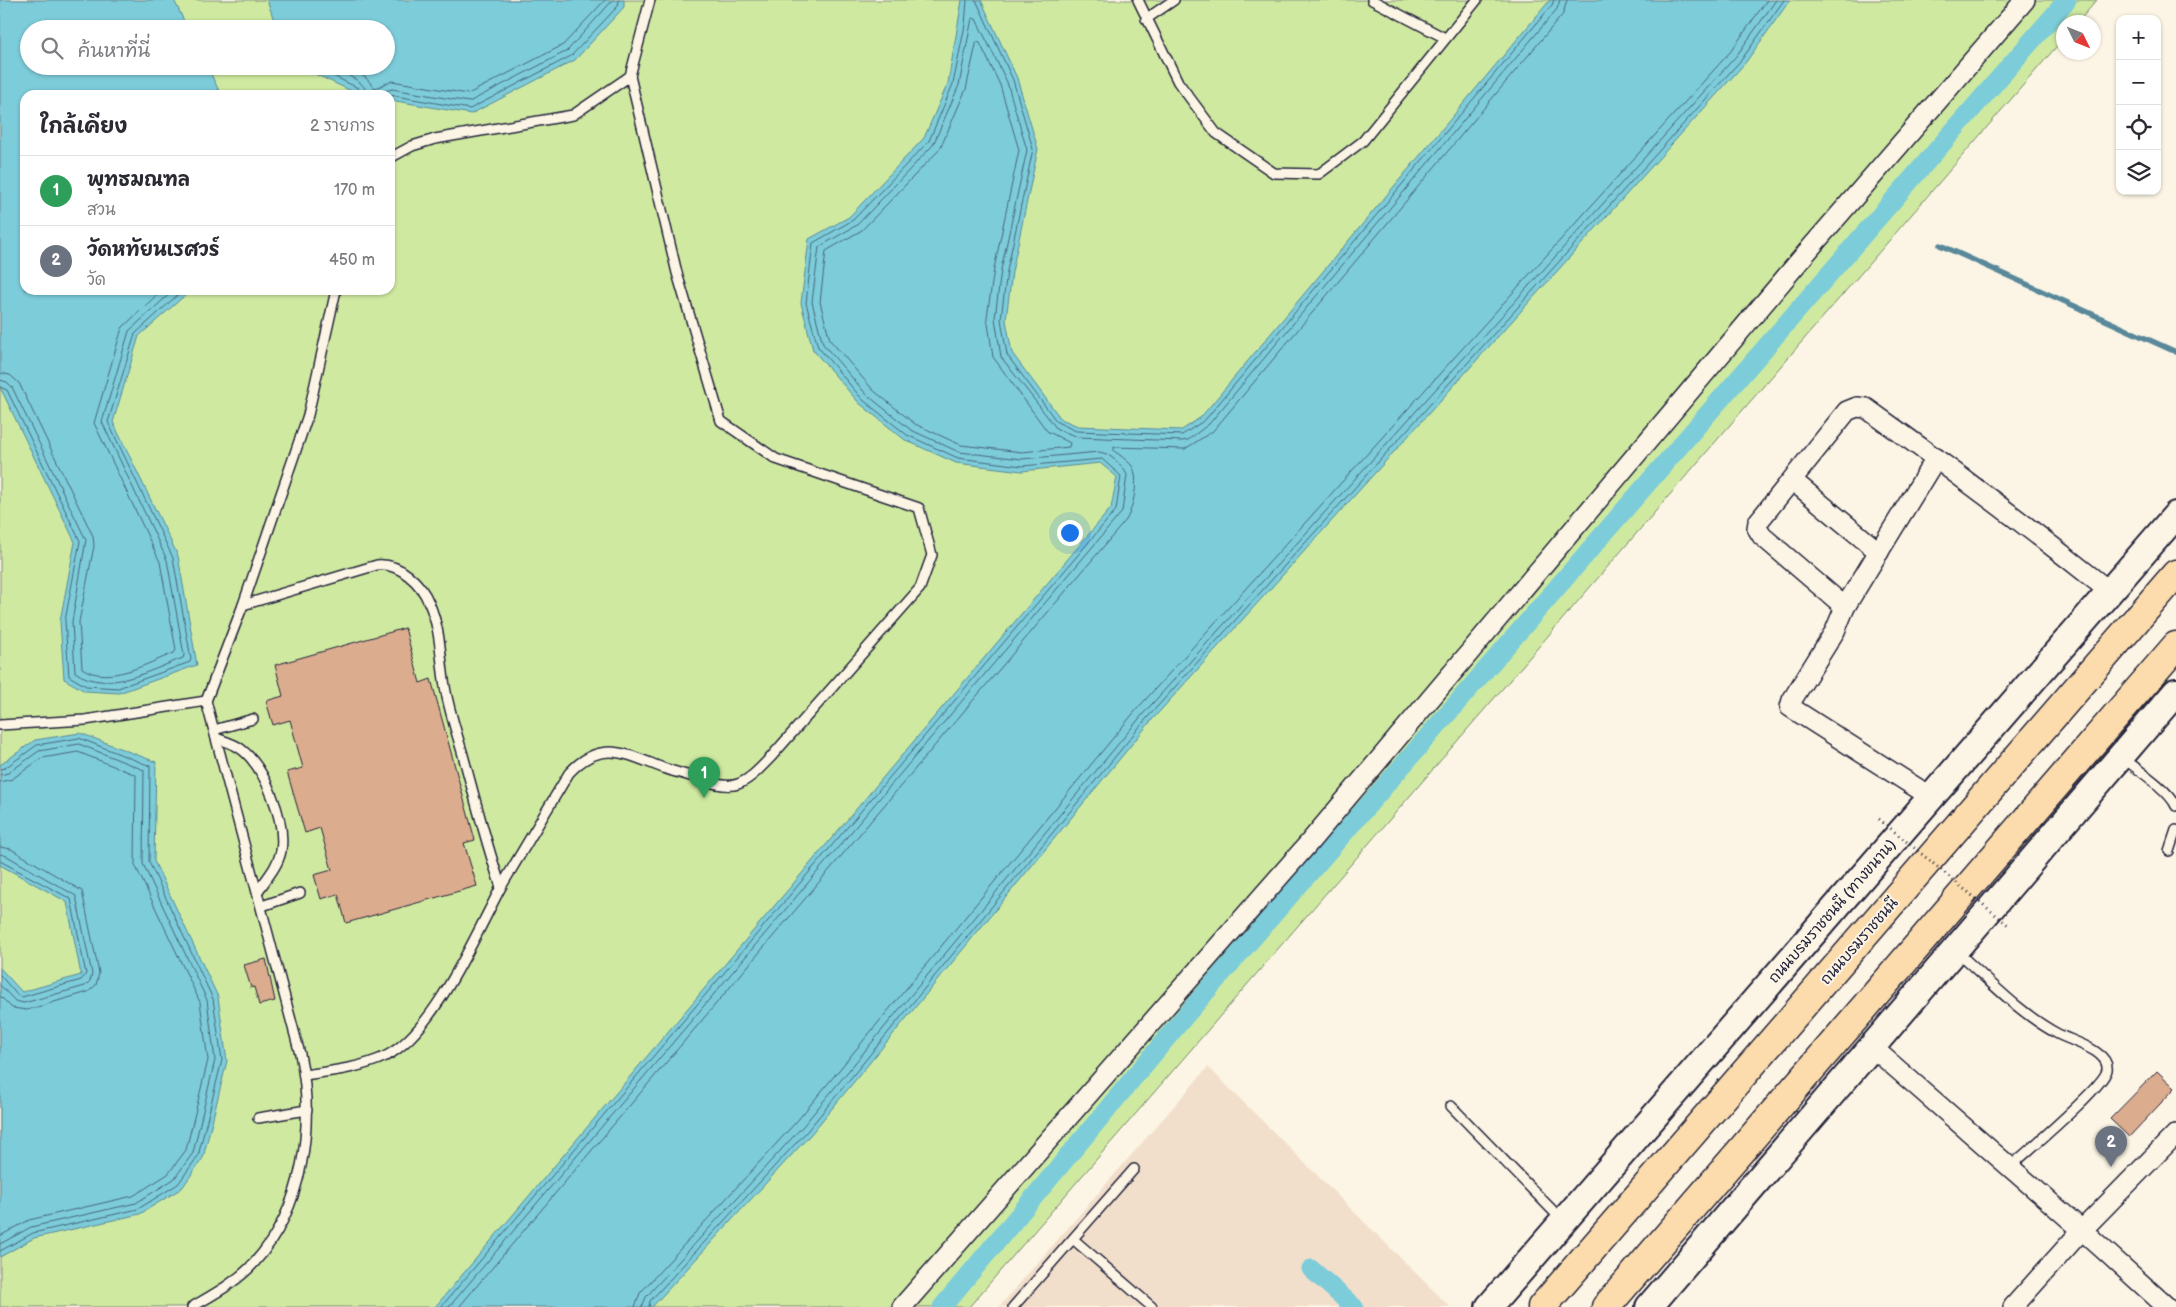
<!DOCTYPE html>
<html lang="th">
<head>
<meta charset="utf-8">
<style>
  body { margin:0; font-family:"Balsamiq Sans","Playpen Sans Thai",sans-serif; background:#f7f7f7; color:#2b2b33 }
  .controls { position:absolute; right:15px; top:15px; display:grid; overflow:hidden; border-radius:10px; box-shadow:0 1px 4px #0004 }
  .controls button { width:45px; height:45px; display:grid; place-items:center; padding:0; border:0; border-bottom:1px solid #e1e1e2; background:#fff; color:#2b2b33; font:25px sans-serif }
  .compass { position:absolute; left:2056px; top:15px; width:45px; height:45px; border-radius:50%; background:#fff; box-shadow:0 1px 4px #0004; rotate:133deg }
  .you { position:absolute; left:1069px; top:532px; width:18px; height:18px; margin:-12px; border:4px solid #fff; border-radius:50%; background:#1a73e8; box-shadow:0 0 0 8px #1a73e833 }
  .badge { display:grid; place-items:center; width:32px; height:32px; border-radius:50%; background:#b45309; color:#fff; font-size:16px; font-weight:700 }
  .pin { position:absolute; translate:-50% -41px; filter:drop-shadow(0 1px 2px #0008) }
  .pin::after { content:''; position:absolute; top:26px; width:18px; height:15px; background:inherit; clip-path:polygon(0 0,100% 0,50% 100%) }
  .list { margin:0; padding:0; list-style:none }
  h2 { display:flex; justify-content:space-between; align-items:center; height:65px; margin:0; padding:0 20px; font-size:21px }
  h2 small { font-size:16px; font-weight:400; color:#7c7c81 }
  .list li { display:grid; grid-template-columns:32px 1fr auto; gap:15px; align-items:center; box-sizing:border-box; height:70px; padding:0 20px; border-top:1px solid #e1e1e2 }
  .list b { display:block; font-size:19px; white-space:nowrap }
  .list p { margin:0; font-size:16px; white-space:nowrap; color:#7c7c81 }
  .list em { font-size:16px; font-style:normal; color:#7c7c81 }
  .icon { flex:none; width:28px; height:28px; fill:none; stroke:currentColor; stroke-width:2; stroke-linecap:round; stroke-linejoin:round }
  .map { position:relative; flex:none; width:2176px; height:1307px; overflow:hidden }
  .search { position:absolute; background:#fff; box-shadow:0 1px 4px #0004; left:20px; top:20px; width:375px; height:55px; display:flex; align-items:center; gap:12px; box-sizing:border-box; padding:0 18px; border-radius:28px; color:#7c7c81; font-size:19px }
  .panel { position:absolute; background:#fff; box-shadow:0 1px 4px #0004; left:20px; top:90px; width:375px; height:205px; border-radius:15px }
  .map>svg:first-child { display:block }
</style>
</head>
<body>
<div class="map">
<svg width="2176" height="1307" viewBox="0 0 2176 1307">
  <rect width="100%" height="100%" fill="#fcf5e5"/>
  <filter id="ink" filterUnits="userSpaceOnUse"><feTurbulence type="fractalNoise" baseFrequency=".02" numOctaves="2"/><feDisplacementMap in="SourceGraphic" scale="10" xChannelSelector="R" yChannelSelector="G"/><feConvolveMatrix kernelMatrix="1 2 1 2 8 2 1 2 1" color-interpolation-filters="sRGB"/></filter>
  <g filter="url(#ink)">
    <polygon fill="#f2dfcb" points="1208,1067 1450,1307 999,1307"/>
    <path fill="#cfeaa0" stroke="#78866e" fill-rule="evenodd" d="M0 0H2097L2078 22H2064L2063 39 969 1307H0ZM29 29H386V66H29ZM25 95H390V290H25Z"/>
    <g fill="#7dccda" stroke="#59889a">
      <polygon points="0,0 174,0 188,29 29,29 29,66 207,66 221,95 25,95 25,290 191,290 139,336 113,422 178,556 197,665 119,693 85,691 64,679 60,621 75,542 0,387"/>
      <polygon points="267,0 624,0 624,7 575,60 471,114 390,100 390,95 358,94 315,74 306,66 386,66 386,29 277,29"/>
      <polygon points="962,0 981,0 1017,78 1038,149 1012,272 1006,320 1012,353 1061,419 1078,426 1182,430 1201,417 1550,0 1790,0 1746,62 1151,721 811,1134 652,1307 435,1307 1111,508 1117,477 1100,463 1022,471 956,463 905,440 859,403 813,350 801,303 809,239 849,217 924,138 948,83"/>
      <polygon points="80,733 156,762 154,861 218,997 227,1061 203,1158 182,1188 140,1214 34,1238 0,1257 0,968 22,992 81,975 67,902 0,865 0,765 35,740"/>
    </g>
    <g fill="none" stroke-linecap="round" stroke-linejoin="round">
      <g stroke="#46667b" stroke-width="1">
        <polyline points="976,0 1013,80 1033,149 1007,271 1001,319 1007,355 1057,422 1076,431 1182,435 1205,420 1552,5 1554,0"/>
        <polygon points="977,42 980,43 1000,85 1019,150 994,269 987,317 993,357 1047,431 1070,443 1069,447 1022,452 961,445 915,424 873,390 830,340 820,302 826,251 862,230 940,149 966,89"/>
        <polyline points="313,66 358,88 361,95"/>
        <path d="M324 66C337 72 366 78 367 95"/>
        <polyline points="342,66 365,77 375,88 392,81 468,94 563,45 605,0"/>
        <polyline points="380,95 385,91 392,89 469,102 567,51 613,0"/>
        <polyline points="390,95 470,109 571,56 618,6 619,0"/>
        <path d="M0 373 10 375 19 383 93 536 94 546 79 622 82 668C108 686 148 663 174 653L176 650 160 562 94 423 122 328 162 290"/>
        <path d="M0 380 7 382 12 387 86 540 72 622 75 672C108 695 150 670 183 658L184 655 167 560 102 422 129 331 174 290"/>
        <polyline points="0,387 7,390 80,541 65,621 69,676 86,686 118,688 190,662 191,659 173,558 108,422 135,334 183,290"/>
        <polyline points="0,769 5,768 37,745 79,738 150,766 149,862 213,999 222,1060 198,1156 178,1184 138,1209 33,1233 0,1251"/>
        <polyline points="0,775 8,773 39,751 79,744 144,770 143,864 207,1000 215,1060 193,1153 174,1179 136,1203 31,1227 0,1244"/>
        <polyline points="0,782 12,779 42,758 78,752 136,775 135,865 200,1002 208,1060 186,1150 168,1174 133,1196 29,1220 0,1236"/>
        <polyline points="0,847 11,849 82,891 99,973 96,985 88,992 27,1010 12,1008 0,996"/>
        <polyline points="0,854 7,856 76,896 92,974 90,981 85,986 24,1003 15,1001 0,985"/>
        <polyline points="0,861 71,899 86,974 81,980 22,997 17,995 0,975"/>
        <polyline points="441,1307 1116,510 1121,476 1102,459 1022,466 958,458 907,435 863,400 818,347 806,303 813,243 853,220 929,141 953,84 965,25 967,0"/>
        <path d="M449 1307 1122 512 1127 475C1123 465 1109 453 1099 452L1022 459 959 452 911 430 867 395 823 344 812 302 819 247 857 225 933 145 959 85 972 18 976 19 1007 82 1027 150 1001 270 995 318 1001 357 1057 429 1078 437 1182 441 1188 440 1209 424 1557 9 1560 0"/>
        <path d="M459 1307 1126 520C1133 509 1140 478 1132 466 1127 460 1120 455 1114 451V447L1185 449 1213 431 1563 14 1567 0"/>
        <polyline points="635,1307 640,1293 797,1121 1137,709 1731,51 1767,0"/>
        <polyline points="642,1307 646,1297 803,1126 1143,714 1737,55 1776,0"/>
        <polyline points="649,1307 650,1301 808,1130 1147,718 1742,59 1784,0"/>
      </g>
      <polyline stroke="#59889a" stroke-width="5.5" points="1940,245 2176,352"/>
      <g stroke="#7dccda" stroke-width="19">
        <polyline points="1311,1269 1354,1307"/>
        <polyline points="942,1307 1186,1015 2067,0"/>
      </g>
    </g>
    <g fill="#dcac8e" stroke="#22223b">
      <polygon points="405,628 420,683 431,679 475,840 464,843 477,886 346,923 338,894 321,899 314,875 332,870 320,828 305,833 287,772 303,768 290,720 273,725 266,701 283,696 275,665"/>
      <polygon points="266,959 275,1001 259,1005 254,987 251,988 244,965"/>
      <polygon points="2157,1071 2175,1088 2129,1137 2110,1119"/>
    </g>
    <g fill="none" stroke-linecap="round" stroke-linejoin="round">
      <g stroke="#22223b" stroke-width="12">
        <g id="lane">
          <polyline points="1138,0 1178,82 1216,133 1274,173 1319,174 1363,141 1477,0"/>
          <polyline points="1372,0 1445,38"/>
          <polyline points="1146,19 1174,0"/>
          <polyline points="390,158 412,146 435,139 573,115 630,76 650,0"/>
          <path d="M243 605 377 565C400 563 421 583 429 603 442 632 440 662 446 692 450 713 457 734 463 755 475 799 486 843 501 887 476 934 434 1032 386 1056 361 1068 332 1071 304 1075"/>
          <polyline points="206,701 243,605 308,415 336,290"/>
          <path d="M0 725 85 720 206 701 300 1054C315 1124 304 1208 254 1263 237 1282 214 1294 192 1307"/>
          <polyline points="214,730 253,719"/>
          <path d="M216 738C224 741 235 744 241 749 265 767 286 821 281 851 278 866 267 878 258 891"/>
          <path d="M2123 758C2137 769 2169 790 2176 806"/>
          <polyline points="2169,851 2176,830"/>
          <path d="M501 887 569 773C601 738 626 754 663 768 675 772 688 775 700 779 711 783 727 788 738 784 751 779 761 767 771 757L920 588 932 555 919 508 776 459 721 421 677 273 630 76"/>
          <polyline points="262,906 300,893"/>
          <path d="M1957 952C1989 980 2020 1014 2058 1034 2071 1041 2110 1051 2107 1070 2104 1087 2027 1151 2010 1167"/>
          <polyline points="1451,1106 1561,1219"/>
          <polyline points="258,1118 307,1110"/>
          <polyline points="1073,1239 1152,1307"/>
          <polyline points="1013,1307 1134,1169"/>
        </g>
      </g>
      <g stroke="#22223b" stroke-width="22">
        <g id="street">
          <polyline points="1792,480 1879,552"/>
          <path d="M1845 607 1762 536 1757 528 1758 522 1847 411 1857 407 1866 408C1949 467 2030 528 2109 591"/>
          <polyline points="1931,797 1790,707 1792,700 1835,631 1845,607 1936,458"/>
          <polyline points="1872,1047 2082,1230 2167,1307"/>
          <polyline points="902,1307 1308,844 1807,252 2025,0"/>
          <polyline points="2013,1307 2082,1230 2176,1134"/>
        </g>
      </g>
      <g stroke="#22223b" stroke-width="30">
        <g id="secondary">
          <polyline points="1489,1307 2176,515"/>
          <polyline points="1649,1307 2176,692"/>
        </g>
      </g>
      <g stroke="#22223b" stroke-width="31">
        <g id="highway">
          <polyline points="1542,1307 2176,574"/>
          <polyline points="1606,1307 2176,646"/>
        </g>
      </g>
      <use href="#lane" stroke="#fcf5e5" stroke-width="9"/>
      <use href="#street" stroke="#fcf5e5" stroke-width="19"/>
      <use href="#secondary" stroke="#fcf5e5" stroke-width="26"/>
      <use href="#highway" stroke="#fcdcac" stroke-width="28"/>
      <polyline stroke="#22223b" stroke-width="3" stroke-dasharray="1 4" stroke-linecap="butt" points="1879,819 2008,925"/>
    </g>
  </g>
  <g text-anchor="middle" stroke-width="4" stroke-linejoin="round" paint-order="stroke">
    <g font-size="15" fill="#22223b" stroke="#fcf5e5">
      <text transform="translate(1832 911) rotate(-49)" y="5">ถนนบรมราชชนนี (ทางขนาน)</text>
      <text transform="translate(1859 941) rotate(-49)" y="5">ถนนบรมราชชนนี</text>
    </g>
  </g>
</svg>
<div class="controls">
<button>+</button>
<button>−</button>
<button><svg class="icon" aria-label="locate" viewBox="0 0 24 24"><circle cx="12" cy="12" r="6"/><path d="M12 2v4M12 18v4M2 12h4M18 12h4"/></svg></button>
<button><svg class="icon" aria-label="layers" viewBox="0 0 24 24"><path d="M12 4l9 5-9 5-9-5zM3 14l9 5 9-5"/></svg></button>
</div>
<svg class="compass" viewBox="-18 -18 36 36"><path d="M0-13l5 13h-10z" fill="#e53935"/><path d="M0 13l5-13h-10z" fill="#7c7c81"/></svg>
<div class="you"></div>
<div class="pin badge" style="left:704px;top:798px;background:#2e9e5b">1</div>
<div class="pin badge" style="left:2111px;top:1167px;background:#6b7280">2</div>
<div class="search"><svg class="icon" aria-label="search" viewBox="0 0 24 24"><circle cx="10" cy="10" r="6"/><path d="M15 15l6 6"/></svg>ค้นหาที่นี่</div>
<section class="panel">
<h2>ใกล้เคียง<small>2 รายการ</small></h2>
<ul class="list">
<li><span class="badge" style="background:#2e9e5b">1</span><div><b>พุทธมณฑล</b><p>สวน</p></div><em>170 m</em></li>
<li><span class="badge" style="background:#6b7280">2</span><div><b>วัดหทัยนเรศวร์</b><p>วัด</p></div><em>450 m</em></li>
</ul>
</section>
</div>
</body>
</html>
